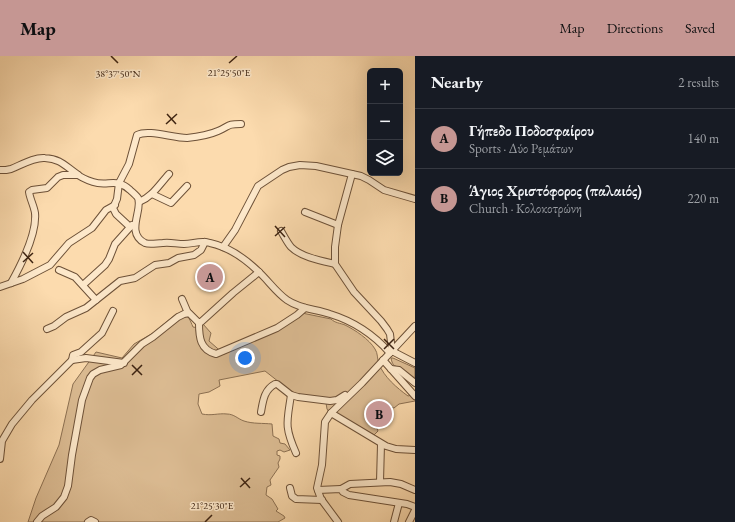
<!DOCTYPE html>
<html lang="en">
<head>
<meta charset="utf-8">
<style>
  body { margin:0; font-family:"EB Garamond",serif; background:#20242c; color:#f1f3f6 }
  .controls { position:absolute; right:12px; top:12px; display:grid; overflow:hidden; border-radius:6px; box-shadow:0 4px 16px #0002 }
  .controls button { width:36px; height:36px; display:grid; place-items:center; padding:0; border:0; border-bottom:1px solid #363941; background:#171b24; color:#f1f3f6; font:20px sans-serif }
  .you { position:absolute; left:245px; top:302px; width:14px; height:14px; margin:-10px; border:3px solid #fff; border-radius:50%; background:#1a73e8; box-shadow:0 0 0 6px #1a73e833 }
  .badge { display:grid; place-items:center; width:26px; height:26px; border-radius:50%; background:#c59692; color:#111; font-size:13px; font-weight:700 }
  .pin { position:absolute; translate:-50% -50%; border:2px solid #fff; box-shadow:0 1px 4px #0006 }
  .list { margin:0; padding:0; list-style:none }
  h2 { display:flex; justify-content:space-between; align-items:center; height:52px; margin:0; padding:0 16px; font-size:17px }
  h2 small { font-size:13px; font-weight:400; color:#9ea1a6 }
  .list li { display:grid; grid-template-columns:26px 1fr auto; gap:12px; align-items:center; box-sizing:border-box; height:60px; padding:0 16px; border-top:1px solid #363941 }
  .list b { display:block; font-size:15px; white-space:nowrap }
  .list p { margin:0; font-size:13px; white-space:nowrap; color:#9ea1a6 }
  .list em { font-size:13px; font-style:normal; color:#9ea1a6 }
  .icon { flex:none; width:22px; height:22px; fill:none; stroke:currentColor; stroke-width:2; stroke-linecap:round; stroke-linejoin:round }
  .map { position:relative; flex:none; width:415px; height:466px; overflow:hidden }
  header { display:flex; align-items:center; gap:24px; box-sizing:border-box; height:56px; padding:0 20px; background:#c59692; color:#111 }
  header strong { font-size:19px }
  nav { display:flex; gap:22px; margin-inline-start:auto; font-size:14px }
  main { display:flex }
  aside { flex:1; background:#171b24 }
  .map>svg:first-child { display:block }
</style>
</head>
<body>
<header>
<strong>Map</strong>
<nav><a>Map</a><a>Directions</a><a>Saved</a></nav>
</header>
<main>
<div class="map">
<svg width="415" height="466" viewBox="0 0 415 466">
  <rect width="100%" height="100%" fill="#fcdbae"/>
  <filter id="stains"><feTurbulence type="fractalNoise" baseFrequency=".005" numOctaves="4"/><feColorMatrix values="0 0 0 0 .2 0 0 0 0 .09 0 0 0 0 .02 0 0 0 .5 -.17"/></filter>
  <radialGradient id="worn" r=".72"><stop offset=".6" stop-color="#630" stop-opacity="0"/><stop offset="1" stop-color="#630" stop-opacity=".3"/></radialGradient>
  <g fill="#dcbc93" stroke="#8c7052">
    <path d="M182 257C189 260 190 264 193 271L199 272 203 268 211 277 209 285 224 298 265 280 302 257 331 263C335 267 340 267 345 269 355 274 369 283 375 293 378 297 377 303 379 308 384 321 397 332 408 340L415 338V345L399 348 394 352 386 350 383 347C375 348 373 351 371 358L378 375 374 379 350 365 329 356 327 353 326 347 293 337 265 315 219 324 220 330 209 336 199 338 198 348 202 358C212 360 218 357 227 358 234 358 238 363 244 365 253 368 263 367 272 368L273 380 279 383 280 387 285 388 290 394 284 396 280 394 277 395V399L280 400V403L278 407 279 411 270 424 271 429 267 431 266 439 272 443 278 453 276 455 284 460 285 462 278 466H28L36 442 59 389 73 328 96 296 122 302 134 288 153 277 176 258Z"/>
    <path d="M391 302H393L415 312V328L401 315 400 311C394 311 392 308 391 302Z"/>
  </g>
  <polygon fill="#a08363" stroke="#3d2311" points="377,351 385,360 380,365 372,355"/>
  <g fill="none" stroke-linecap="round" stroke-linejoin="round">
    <g stroke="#6d5138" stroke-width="8">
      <g id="minor">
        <path d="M0 114H6L11 113C21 109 34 101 45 102 61 103 65 110 77 118 81 122 87 124 93 126 108 131 116 121 130 134 132 136 136 139 138 142 143 154 125 177 145 187 150 189 157 187 163 187 170 186 177 188 184 188 193 188 201 184 210 187 229 191 248 205 261 218 270 227 277 237 287 244 300 253 315 253 330 258 353 265 374 279 390 297"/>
        <polyline points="352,118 338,169 335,191 335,208 354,236 381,265 387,273 390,278 392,295 415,307"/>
        <polyline points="152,138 171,147 187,130"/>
        <path d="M139 146C152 141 159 129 169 118"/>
        <polyline points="305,156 338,169"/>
        <path d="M130 171 116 158 113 152 117 143 119 127 129 108 137 79C149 73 172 82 187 82 197 81 209 79 218 75 230 70 226 68 241 68"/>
        <path d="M281 175C284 180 287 186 291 191 301 201 322 205 335 208"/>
        <polyline points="223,191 235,174 258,130 282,114 289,111 300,109 316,110 361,120 369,124 384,134 415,143"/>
        <polyline points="59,214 75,221 96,244"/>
        <path d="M11 227C21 209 37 177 35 157 34 150 30 143 29 136L32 134 47 132 58 121 63 119H78"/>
        <polyline points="83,229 105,209 109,203 115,188 132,169"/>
        <polyline points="0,231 23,223 50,209 69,187 92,172 106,154 115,149"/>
        <polyline points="182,243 188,257"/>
        <path d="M199 267C199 281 200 294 216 298L277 272 297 259 305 252"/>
        <polyline points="47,273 54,270 66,261 86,252 120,225 135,222 155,209 169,207 178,202 194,199 201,194 205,186"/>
        <polyline points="72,304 73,299 81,296 102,277 113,255"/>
        <polyline points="383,304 415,340"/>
        <polyline points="391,313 399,314 415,327"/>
        <path d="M291 339C287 366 284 370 296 397"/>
        <path d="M261 356C263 345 264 334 275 328H277L291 339 298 341 330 345 337 344 345 339"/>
        <polyline points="331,357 386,390 396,393 415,394"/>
        <polyline points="0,403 2,385 12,368 32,344 72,304 86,302 124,307"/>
        <polyline points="380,426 381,388"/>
        <polyline points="290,432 292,440 296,443 322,444"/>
        <polyline points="341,433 350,428 390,426 401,428 415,434"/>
        <polyline points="318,434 341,433 343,436 349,439 407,448 415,451"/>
        <polyline points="37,466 42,460 56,451 64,441 68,430 72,399 82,344 90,322 93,318 100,314 121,309 142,288 153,281 178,261 184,258 189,257 198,266 201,266 233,237 259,216"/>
        <polyline points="88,466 91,464 95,466"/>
        <polyline points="338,466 321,443 317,432 322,409 325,366 331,357 362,327 415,270"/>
        <polyline points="394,466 399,447"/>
        <polyline points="409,466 415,454"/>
      </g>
    </g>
    <use href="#minor" stroke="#fde8ca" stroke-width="6"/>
  </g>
  <path fill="none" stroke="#3d2311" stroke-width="1.5" d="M111 0 118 7M229 7 237 0M167 58 176 68M166 68 177 58M275 170 285 181M275 180 285 171M23 196 33 207M23 206 33 197M384 283 394 293M384 293 394 283M132 309 142 319M132 319 142 309M241 422 250 432M240 431 250 422M205 466 212 459"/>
  <g font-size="10" text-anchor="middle" fill="#3d2311" stroke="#fde8ca" stroke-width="3" stroke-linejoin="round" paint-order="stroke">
    <text x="229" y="20">21°25'50"E</text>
    <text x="118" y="21">38°37'50"N</text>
    <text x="212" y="453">21°25'30"E</text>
  </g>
  <rect width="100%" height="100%" filter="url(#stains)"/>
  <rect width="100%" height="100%" fill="url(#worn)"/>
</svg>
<div class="controls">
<button>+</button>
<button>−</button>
<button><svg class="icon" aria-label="layers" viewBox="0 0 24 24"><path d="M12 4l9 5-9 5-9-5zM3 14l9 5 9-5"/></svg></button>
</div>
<div class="you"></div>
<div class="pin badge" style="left:210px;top:221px">A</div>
<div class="pin badge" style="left:379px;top:358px">B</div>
</div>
<aside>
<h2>Nearby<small>2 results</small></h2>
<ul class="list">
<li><span class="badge">A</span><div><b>Γήπεδο Ποδοσφαίρου</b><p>Sports · Δύο Ρεμάτων</p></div><em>140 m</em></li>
<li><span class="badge">B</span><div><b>Άγιος Χριστόφορος (παλαιός)</b><p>Church · Κολοκοτρώνη</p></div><em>220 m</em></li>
</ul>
</aside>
</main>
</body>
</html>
